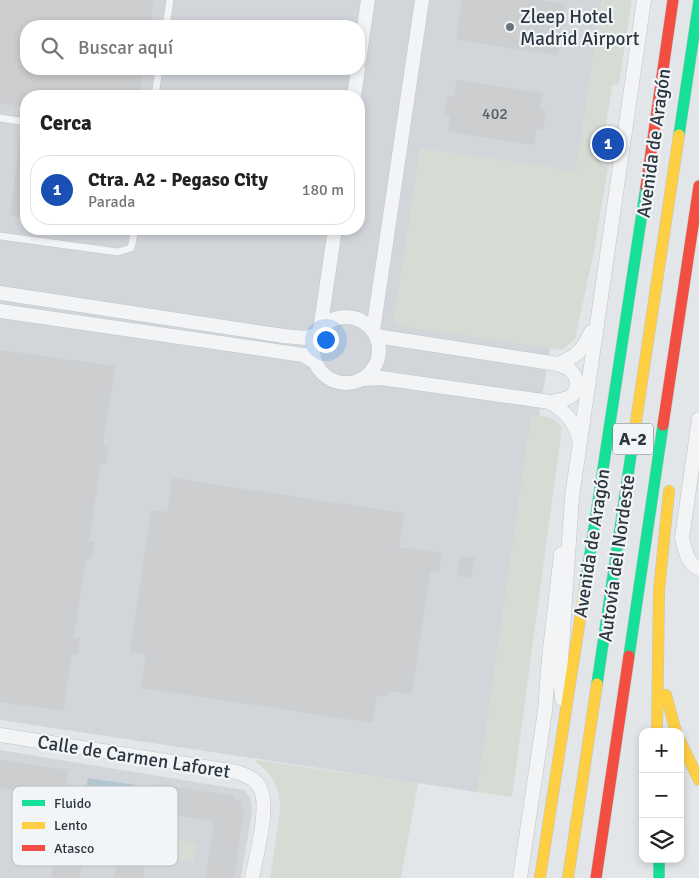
<!DOCTYPE html>
<html lang="es">
<head>
<meta charset="utf-8">
<style>
  body { margin:0; font-family:Signika,sans-serif; background:#f2f2f2; color:#222 }
  .controls { position:absolute; right:15px; bottom:15px; display:grid; overflow:hidden; border-radius:10px; box-shadow:0 2px 8px #0003 }
  .controls button { width:45px; height:45px; display:grid; place-items:center; padding:0; border:0; border-bottom:1px solid #e0e0e0; background:#fff; color:#222; font:25px sans-serif }
  .you { position:absolute; left:325px; top:339px; width:18px; height:18px; margin:-12px; border:4px solid #fff; border-radius:50%; background:#1a73e8; box-shadow:0 0 0 8px #1a73e833 }
  .badge { display:grid; place-items:center; width:32px; height:32px; border-radius:50%; background:#6c747b; color:#fff; font-size:16px; font-weight:700 }
  .pin { position:absolute; translate:-50% -50%; border:2px solid #fff; box-shadow:0 1px 5px #0006 }
  .list { margin:0; padding:0; list-style:none }
  h2 { display:flex; justify-content:space-between; align-items:center; height:65px; margin:0; padding:0 20px; font-size:21px }
  h2 small { font-size:16px; font-weight:400; color:#767676 }
  .list li { display:grid; grid-template-columns:32px 1fr auto; gap:15px; align-items:center; box-sizing:border-box; height:70px; margin:0 10px 10px; padding:0 10px; border:1px solid #e0e0e0; border-radius:20px }
  .list b { display:block; font-size:19px; white-space:nowrap }
  .list p { margin:0; font-size:16px; white-space:nowrap; color:#767676 }
  .list em { font-size:16px; font-style:normal; color:#767676 }
  .icon { flex:none; width:28px; height:28px; fill:none; stroke:currentColor; stroke-width:2; stroke-linecap:round; stroke-linejoin:round }
  .map { position:relative; flex:none; width:699px; height:878px; overflow:hidden }
  .search { position:absolute; background:#fff; box-shadow:0 2px 8px #0003; left:20px; top:20px; width:345px; height:55px; display:flex; align-items:center; gap:12px; box-sizing:border-box; padding:0 18px; border-radius:20px; color:#767676; font-size:19px }
  .panel { position:absolute; background:#fff; box-shadow:0 2px 8px #0003; left:20px; top:90px; width:345px; height:145px; border-radius:20px }
  .map>svg:first-child { display:block }
</style>
</head>
<body>
<div class="map">
<svg width="699" height="878" viewBox="0 0 699 878">
  <rect width="100%" height="100%" fill="#e3e6e8"/>
  <g fill="#d2d6db" fill-rule="evenodd">
    <path d="M0 0H602L550 349 477 792 0 720ZM26 26H359V69H26ZM26 96H359V229H26Z"/>
    <polygon points="0,750 244,790 250,797 252,812 241,878 0,878"/>
  </g>
  <g fill="#d5dcd4">
    <polygon points="602,0 632,0 619,83 612,86 600,163 608,168 594,251 575,339 562,350 400,326 394,320 420,148 576,171"/>
    <path d="M531 415C544 416 555 416 562 428L512 797 477 792Z"/>
    <path d="M256 760 418 783 401 878H270L280 810C280 787 274 776 256 762Z"/>
    <polygon points="159,837 197,843 194,863 156,857"/>
  </g>
  <polygon fill="#b4c6d0" points="88,778 136,785 133,805 85,797"/>
  <g fill="#ccced0">
    <polygon points="0,0 154,0 150,26 26,26 26,69 144,69 140,96 26,96 26,107 0,103"/>
    <polygon points="462,0 540,0 565,4 557,55 456,40"/>
    <polygon points="456,80 543,93 540,110 546,110 543,130 537,129 534,145 448,132 450,116 444,115 447,96 454,97"/>
    <polygon points="20,139 26,140 26,218 10,216"/>
    <polygon points="0,350 115,366 103,446 109,447 106,464 101,463 89,541 94,542 92,559 86,558 74,637 80,638 78,655 72,654 63,711 0,702"/>
    <polygon points="172,478 404,513 399,547 442,553 439,573 430,572 412,694 389,691 388,696 377,695 373,723 141,688 146,654 130,652 151,510 167,512"/>
    <polygon points="460,556 475,558 471,578 457,576"/>
    <polygon points="0,760 68,770 64,798 0,788"/>
    <polygon points="157,784 235,796 234,800 242,801 241,808 244,808 234,878 206,878 214,821 153,812"/>
    <polygon points="60,816 89,820 80,878 51,878"/>
    <polygon points="122,826 150,830 143,878 114,878"/>
  </g>
  <g fill="none" stroke-linecap="round" stroke-linejoin="round">
    <g stroke="#c2c4c6" stroke-width="8">
      <g id="lane">
        <polyline points="166,26 170,0"/>
        <polyline points="155,96 159,69"/>
        <polyline points="0,118 26,122"/>
        <polyline points="0,236 118,252 131,248 135,229"/>
      </g>
    </g>
    <g stroke="#c2c4c6" stroke-width="15">
      <g id="street">
        <polyline points="359,61 368,0"/>
        <polyline points="354,96 358,69"/>
        <polyline points="0,293 284,336 306,338 316,335"/>
        <polyline points="0,311 303,355 315,362"/>
        <circle cx="346" cy="350" r="33"/>
        <polyline points="320,330 335,229"/>
        <polyline points="373,331 422,0"/>
        <path d="M558 364C577 357 583 349 591 332"/>
        <path d="M364 379 381 378 550 402C556 401 564 400 570 397 580 390 578 376 569 369 566 367 561 366 558 364L376 336"/>
        <path d="M550 402C566 412 574 421 579 439"/>
        <path d="M699 419 682 538C685 550 687 563 699 569"/>
        <polyline points="562,699 560,675 572,497 644,0"/>
        <path d="M0 735 237 772C247 776 257 779 261 790 269 809 256 856 252 878"/>
        <polyline points="520,878 545,711 549,658 561,554"/>
      </g>
    </g>
    <g stroke="#c2c4c6" stroke-width="12">
      <g id="fast">
        <polyline points="679,135 699,1"/>
        <polyline points="585,587 646,187"/>
        <polyline points="629,656 663,425"/>
        <polyline points="597,684 632,448"/>
        <polyline points="659,859 659,878"/>
      </g>
    </g>
    <g stroke="#c2c4c6" stroke-width="12">
      <g id="slow">
        <polyline points="632,448 679,135"/>
        <polyline points="666,695 676,732"/>
        <polyline points="657,732 659,591 669,491"/>
        <polyline points="680,741 699,780"/>
        <polyline points="540,878 585,587"/>
        <polyline points="568,878 597,684"/>
      </g>
    </g>
    <g stroke="#c2c4c6" stroke-width="12">
      <g id="jam">
        <polyline points="646,187 673,0"/>
        <polyline points="663,425 699,186"/>
        <polyline points="596,878 629,656"/>
      </g>
    </g>
    <use href="#lane" stroke="#f3f4f5" stroke-width="7"/>
    <use href="#street" stroke="#f3f4f5" stroke-width="14"/>
    <use href="#fast" stroke="#16e098" stroke-width="11"/>
    <use href="#slow" stroke="#ffcf43" stroke-width="11"/>
    <use href="#jam" stroke="#f24e42" stroke-width="11"/>
  </g>
  <circle fill="#6c747b" stroke="#f2f5f7" stroke-width="2" cx="510" cy="27" r="5"/>
  <g text-anchor="middle" stroke-width="4.5" stroke-linejoin="round" paint-order="stroke">
    <g font-size="16" fill="#555d65">
      <text x="495" y="119">402</text>
    </g>
    <rect fill="#f2f5f7" stroke="#676f77" stroke-width="1" x="613" y="423.5" width="40" height="31" rx="4"/>
    <g font-size="18" font-weight="bold" fill="#2c3640">
      <text x="633" y="445">A-2</text>
    </g>
    <g font-size="19" fill="#2c3640" stroke="#f2f5f7" text-anchor="start">
      <text x="520" y="23">Zleep Hotel<tspan x="520" dy="22">Madrid Airport</tspan></text>
    </g>
    <g font-size="19" fill="#2c3640" stroke="#f2f5f7">
      <text transform="translate(653 143) rotate(-82)" y="7">Avenida de Aragón</text>
      <text transform="translate(591 543) rotate(-81)" y="7">Avenida de Aragón</text>
      <text transform="translate(616 558) rotate(-82)" y="7">Autovía del Nordeste</text>
      <text transform="translate(134 756) rotate(9)" y="7">Calle de Carmen Laforet</text>
    </g>
  </g>
  <rect x="12" y="786" width="166" height="80" rx="8" fill="#f2f5f7" stroke="#b7bcc0" stroke-width="1"/>
  <rect x="22" y="800" width="23" height="6" fill="#16e098"/>
  <rect x="22" y="822" width="23" height="7" fill="#ffcf43"/>
  <rect x="22" y="845" width="23" height="6" fill="#f24e42"/>
  <g font-size="14" fill="#2c3640">
    <text x="54" y="808">Fluido</text>
    <text x="54" y="830">Lento</text>
    <text x="54" y="853">Atasco</text>
  </g>
</svg>
<div class="controls">
<button>+</button>
<button>−</button>
<button><svg class="icon" aria-label="layers" viewBox="0 0 24 24"><path d="M12 4l9 5-9 5-9-5zM3 14l9 5 9-5"/></svg></button>
</div>
<div class="you"></div>
<div class="pin badge" style="left:608px;top:144px;background:#1a4fb4">1</div>
<div class="search"><svg class="icon" aria-label="search" viewBox="0 0 24 24"><circle cx="10" cy="10" r="6"/><path d="M15 15l6 6"/></svg>Buscar aquí</div>
<section class="panel">
<h2>Cerca<small></small></h2>
<ul class="list">
<li><span class="badge" style="background:#1a4fb4">1</span><div><b>Ctra. A2 - Pegaso City</b><p>Parada</p></div><em>180 m</em></li>
</ul>
</section>
</div>
</body>
</html>
